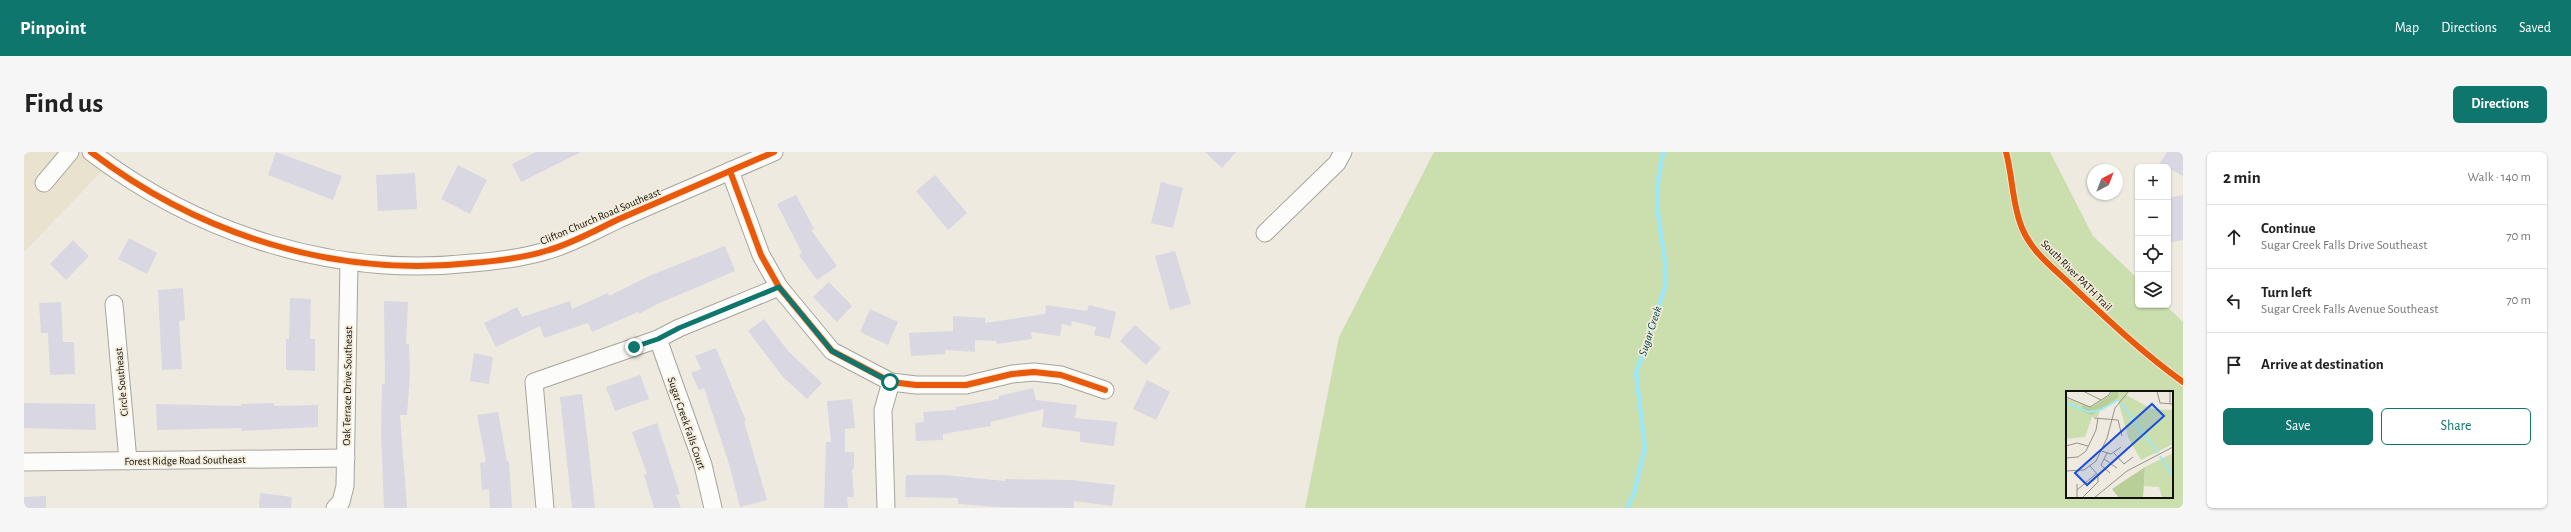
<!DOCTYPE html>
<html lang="en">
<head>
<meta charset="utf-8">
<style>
  body { margin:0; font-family:"Alegreya Sans",sans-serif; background:#f6f6f6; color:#222 }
  .controls { position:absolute; right:12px; top:12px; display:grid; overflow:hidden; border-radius:6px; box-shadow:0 1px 3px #0004 }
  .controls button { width:36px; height:36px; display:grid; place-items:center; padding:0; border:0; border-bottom:1px solid #e0e0e0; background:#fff; color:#222; font:20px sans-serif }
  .compass { position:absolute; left:2063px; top:12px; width:36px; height:36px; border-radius:50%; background:#fff; box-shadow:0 1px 3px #0004; rotate:42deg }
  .stop { position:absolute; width:12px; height:12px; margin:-9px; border:3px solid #0f766e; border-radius:50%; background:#fff }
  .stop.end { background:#0f766e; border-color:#fff; box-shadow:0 1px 4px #0008 }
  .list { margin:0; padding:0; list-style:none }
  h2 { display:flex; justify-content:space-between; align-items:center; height:52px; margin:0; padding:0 16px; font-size:17px }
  h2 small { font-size:13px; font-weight:400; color:#767676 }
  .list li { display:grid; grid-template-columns:26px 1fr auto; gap:12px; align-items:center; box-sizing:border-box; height:64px; padding:0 16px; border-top:1px solid #e0e0e0 }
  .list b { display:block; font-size:15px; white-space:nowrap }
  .list p { margin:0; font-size:13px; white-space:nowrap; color:#767676 }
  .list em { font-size:13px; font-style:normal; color:#767676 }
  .actions { display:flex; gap:8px; padding:12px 16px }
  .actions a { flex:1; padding:9px 0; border:1px solid #0f766e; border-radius:6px; text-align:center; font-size:14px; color:#0f766e }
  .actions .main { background:#0f766e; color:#fff }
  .icon { flex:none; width:22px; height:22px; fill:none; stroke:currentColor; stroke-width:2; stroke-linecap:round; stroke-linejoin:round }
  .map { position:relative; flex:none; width:2159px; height:356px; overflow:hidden; border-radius:6px }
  header { display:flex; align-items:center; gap:24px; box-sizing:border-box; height:56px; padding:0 20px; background:#0f766e; color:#fff }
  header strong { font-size:19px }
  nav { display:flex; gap:22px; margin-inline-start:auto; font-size:14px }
  .intro { display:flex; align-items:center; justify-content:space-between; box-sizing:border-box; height:96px; padding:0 24px }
  h1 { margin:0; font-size:28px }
  .button { padding:10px 18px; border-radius:6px; background:#0f766e; color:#fff; font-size:14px; font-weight:700 }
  main { display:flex; gap:24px; padding:0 24px }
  aside { flex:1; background:#fff; border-radius:6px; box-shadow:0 1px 3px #0004 }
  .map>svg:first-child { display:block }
</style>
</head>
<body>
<header>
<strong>Pinpoint</strong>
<nav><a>Map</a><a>Directions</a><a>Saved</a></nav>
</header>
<div class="intro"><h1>Find us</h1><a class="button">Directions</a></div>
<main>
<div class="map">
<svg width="2159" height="356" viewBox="0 0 2159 356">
  <rect width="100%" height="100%" fill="#eeeae0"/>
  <polygon fill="#e9e2cf" points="0,0 69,0 84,13 0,100"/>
  <path fill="#cadeae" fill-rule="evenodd" d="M1410 0H2026L2069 84 2114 127V153H2141L2159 170V356H1281L1315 185ZM2043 240H2148V345H2043Z"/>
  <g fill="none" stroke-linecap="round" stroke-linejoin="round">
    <polyline stroke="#9ee7f4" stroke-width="4.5" points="1603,356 1610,341 1621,296 1612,221 1641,135 1641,109 1634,62 1633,35 1639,0"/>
  </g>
  <g fill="#d9d7e1">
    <polygon points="252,0 318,24 309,48 244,23"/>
    <polygon points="512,0 557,0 497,30 488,12"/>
    <polygon points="1181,0 1212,0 1198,16"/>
    <polygon points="2143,0 2159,0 2159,24 2136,11"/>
    <polygon points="434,13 463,28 446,62 417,47"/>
    <polygon points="391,21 393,57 354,59 352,23"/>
    <polygon points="911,23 943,61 924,78 892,39"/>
    <polygon points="1137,30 1159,36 1149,76 1127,71"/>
    <polygon points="772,43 790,77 787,78 813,114 793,128 775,103 778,101 753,52"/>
    <polygon points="2159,43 2159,88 2144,91 2144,46"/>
    <polygon points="105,86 133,101 123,122 94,107"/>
    <polygon points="49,88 65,104 42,128 26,112"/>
    <polygon points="701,94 711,119 631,153 615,162 614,160 568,180 564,171 520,186 516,174 472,195 460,171 493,155 498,165 546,149 548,157 584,141 585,144 627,123"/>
    <polygon points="1151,99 1167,152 1146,158 1131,104"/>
    <polygon points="805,130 828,154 813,170 789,145"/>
    <polygon points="159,136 161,168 155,169 158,217 138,218 134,138"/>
    <polygon points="266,146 287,147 286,187 291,187 291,219 262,218 262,187 265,187"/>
    <polygon points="360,149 384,150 382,192 385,192 386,223 383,263 376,263 383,356 360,356 357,280 358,232 361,232"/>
    <polygon points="37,150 39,190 50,190 51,222 26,223 24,181 17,181 15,151"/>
    <polygon points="1022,153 1063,159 1065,153 1092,160 1086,187 1070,183 1072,175 1048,169 1047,174 1038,172 1036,184 1007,180 1008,187 973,192 972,189 951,188 951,200 921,198 921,202 887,204 885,181 929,179 929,164 961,166 961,171 1021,162"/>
    <polygon points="846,157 874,170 864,193 836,180"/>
    <polygon points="740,167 764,199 798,231 783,247 759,225 724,179"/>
    <polygon points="1111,173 1137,196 1122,213 1096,189"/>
    <polygon points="692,196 722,269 720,269 743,348 716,355 706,315 680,236 675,238 667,221 677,217 671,204"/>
    <polygon points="450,201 469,205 465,232 446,229"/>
    <polygon points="616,223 625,247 591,259 582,235"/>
    <polygon points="1123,228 1146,240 1132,268 1109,257"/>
    <polygon points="1009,236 1012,248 1053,253 1051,266 1093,270 1090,294 1056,290 1056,280 1018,275 1020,257 966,270 967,274 919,282 919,288 892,289 891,271 900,270 899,260 932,258 931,255 975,247 975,244"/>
    <polygon points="558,242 565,300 571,356 548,356 536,245"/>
    <polygon points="828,247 831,276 821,277 821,300 830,300 830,317 828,317 830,345 823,345 824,356 800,356 802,290 807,290 803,249"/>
    <polygon points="0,251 71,252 72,278 0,276"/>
    <polygon points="250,251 250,254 294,253 294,275 218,279 217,276 133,278 132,252 217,254 217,252"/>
    <polygon points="474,260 483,309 485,309 488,356 466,356 465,337 458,338 456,311 462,310 453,263"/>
    <polygon points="633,271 656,342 652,343 657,356 630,356 620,323 623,322 608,280"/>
    <polygon points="882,323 920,323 981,329 981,327 1048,328 1091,333 1088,354 1050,349 1050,356 973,355 934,352 934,346 881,345"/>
    <polygon points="236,341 268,345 267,356 235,356"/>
    <polygon points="22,344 22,356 0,356 0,345"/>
  </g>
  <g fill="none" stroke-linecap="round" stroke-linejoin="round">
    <g stroke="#a7a49c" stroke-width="19">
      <g id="minor">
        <path d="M67 0C176 83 311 126 448 111 474 109 500 106 525 98 549 91 572 78 595 67 647 45 698 22 750 0"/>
        <polyline points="706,19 737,103 755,135 808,199 867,230 892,233 942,233 988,222 1010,220 1037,223 1081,238"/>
        <polyline points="20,31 46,0"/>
        <polyline points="1241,81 1313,11 1319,0"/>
        <polyline points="90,152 104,309"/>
        <polyline points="634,187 679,313 689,356"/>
        <polyline points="0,310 322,306"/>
        <polyline points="311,356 317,350 321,334 325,110"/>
        <polyline points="521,356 510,230 634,187 655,176 755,135"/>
        <polyline points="862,356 859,258 867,230"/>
      </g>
    </g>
    <use href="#minor" stroke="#fcfcfa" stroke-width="17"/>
    <g stroke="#f4ecda" stroke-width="8">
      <g id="cycleway">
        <path d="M67 0C176 83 311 126 448 111 474 109 500 106 525 98 549 91 572 78 595 67 647 45 698 22 750 0"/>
        <path d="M1982 0C1989 26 1988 52 1998 76 2008 101 2031 117 2049 135 2085 169 2120 202 2159 230"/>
        <polyline points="706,19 737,103 755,135 808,199 867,230 892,233 942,233 988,222 1010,220 1037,223 1081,238"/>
      </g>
    </g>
    <use href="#cycleway" stroke="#e8590c" stroke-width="6"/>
  </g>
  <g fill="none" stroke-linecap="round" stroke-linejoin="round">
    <polyline stroke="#0f766e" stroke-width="5" points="610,195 634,187 655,176 755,135 808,199 866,230"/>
  </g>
  <g text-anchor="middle" stroke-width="3.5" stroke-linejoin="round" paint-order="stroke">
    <g font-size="11" fill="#13100a" stroke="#f4ecda">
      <text transform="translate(576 64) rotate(-23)" y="4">Clifton Church Road Southeast</text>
      <text transform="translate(2053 123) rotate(45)" y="4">South River PATH Trail</text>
      <text transform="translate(97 230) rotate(-95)" y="4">Circle Southeast</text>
      <text transform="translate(323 234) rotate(-89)" y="4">Oak Terrace Drive Southeast</text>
      <text transform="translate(663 271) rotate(71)" y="4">Sugar Creek Falls Court</text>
      <text transform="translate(161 308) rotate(-1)" y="4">Forest Ridge Road Southeast</text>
    </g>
    <g font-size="12" font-style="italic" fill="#064a56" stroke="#f4ecda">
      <text transform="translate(1626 179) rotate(-72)" y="4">Sugar Creek</text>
    </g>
  </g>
  <g transform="translate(2042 239)">
    <rect width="107" height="107" fill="#eeeae0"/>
    <path d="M46 0H63L60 4 86 18 107 19V53L75 69 62 46 52 9 34 18 32 26H26L19 46 0 48V7L25 16 44 5ZM107 62V107H96L93 96 78 95 79 76Z" fill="#cadeae"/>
    <path d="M46 0H52V7L25 24 16 20V14L26 16 44 4ZM79 76 77 107H53L46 98Z" fill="#b9cf98"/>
    <path fill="none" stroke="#9ee7f4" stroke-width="2" d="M0 12 23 21 34 19 52 9M55 12 92 62M94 65 107 85"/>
    <path fill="none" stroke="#96938a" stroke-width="1" d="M17 0 35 9M91 0 94 12 107 13M0 6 24 16 43 4 45 0M104 13V0M28 27 52 29 56 45M0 55 11 52 22 55M35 60 45 63 55 56M41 62 35 74 44 82M48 62 58 73 67 66M0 67 12 66 20 60 30 39 32 27M38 68 51 77M0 80 18 79 30 70 41 47 49 17 63 0M11 99 31 82M11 107V93M16 107 32 91V84L24 75M28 107 61 80 107 56"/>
    <path fill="#1d4ed8" fill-opacity="0.15" stroke="#1d4ed8" stroke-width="2" d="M86 13 98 25 21 94 9 82Z"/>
    <rect width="107" height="107" fill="none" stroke="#13100a" stroke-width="2"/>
  </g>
</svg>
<div class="controls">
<button>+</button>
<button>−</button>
<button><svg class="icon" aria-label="locate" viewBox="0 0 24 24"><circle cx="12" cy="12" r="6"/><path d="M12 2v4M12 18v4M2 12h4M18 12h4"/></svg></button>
<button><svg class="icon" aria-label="layers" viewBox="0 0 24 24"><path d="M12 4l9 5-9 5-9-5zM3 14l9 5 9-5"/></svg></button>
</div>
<svg class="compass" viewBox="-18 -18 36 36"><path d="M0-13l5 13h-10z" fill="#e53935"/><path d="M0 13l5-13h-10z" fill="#767676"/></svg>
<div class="stop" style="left:866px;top:230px"></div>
<div class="stop end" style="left:610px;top:195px"></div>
</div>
<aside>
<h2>2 min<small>Walk · 140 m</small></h2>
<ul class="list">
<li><svg class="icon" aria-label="ahead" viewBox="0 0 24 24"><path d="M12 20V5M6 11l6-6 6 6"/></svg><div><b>Continue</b><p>Sugar Creek Falls Drive Southeast</p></div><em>70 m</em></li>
<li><svg class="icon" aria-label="left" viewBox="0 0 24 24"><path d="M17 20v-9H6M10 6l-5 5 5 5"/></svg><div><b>Turn left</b><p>Sugar Creek Falls Avenue Southeast</p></div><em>70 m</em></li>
<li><svg class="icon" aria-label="arrive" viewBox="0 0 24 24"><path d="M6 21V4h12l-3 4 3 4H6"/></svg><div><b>Arrive at destination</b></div></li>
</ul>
<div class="actions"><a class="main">Save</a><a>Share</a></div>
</aside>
</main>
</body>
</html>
